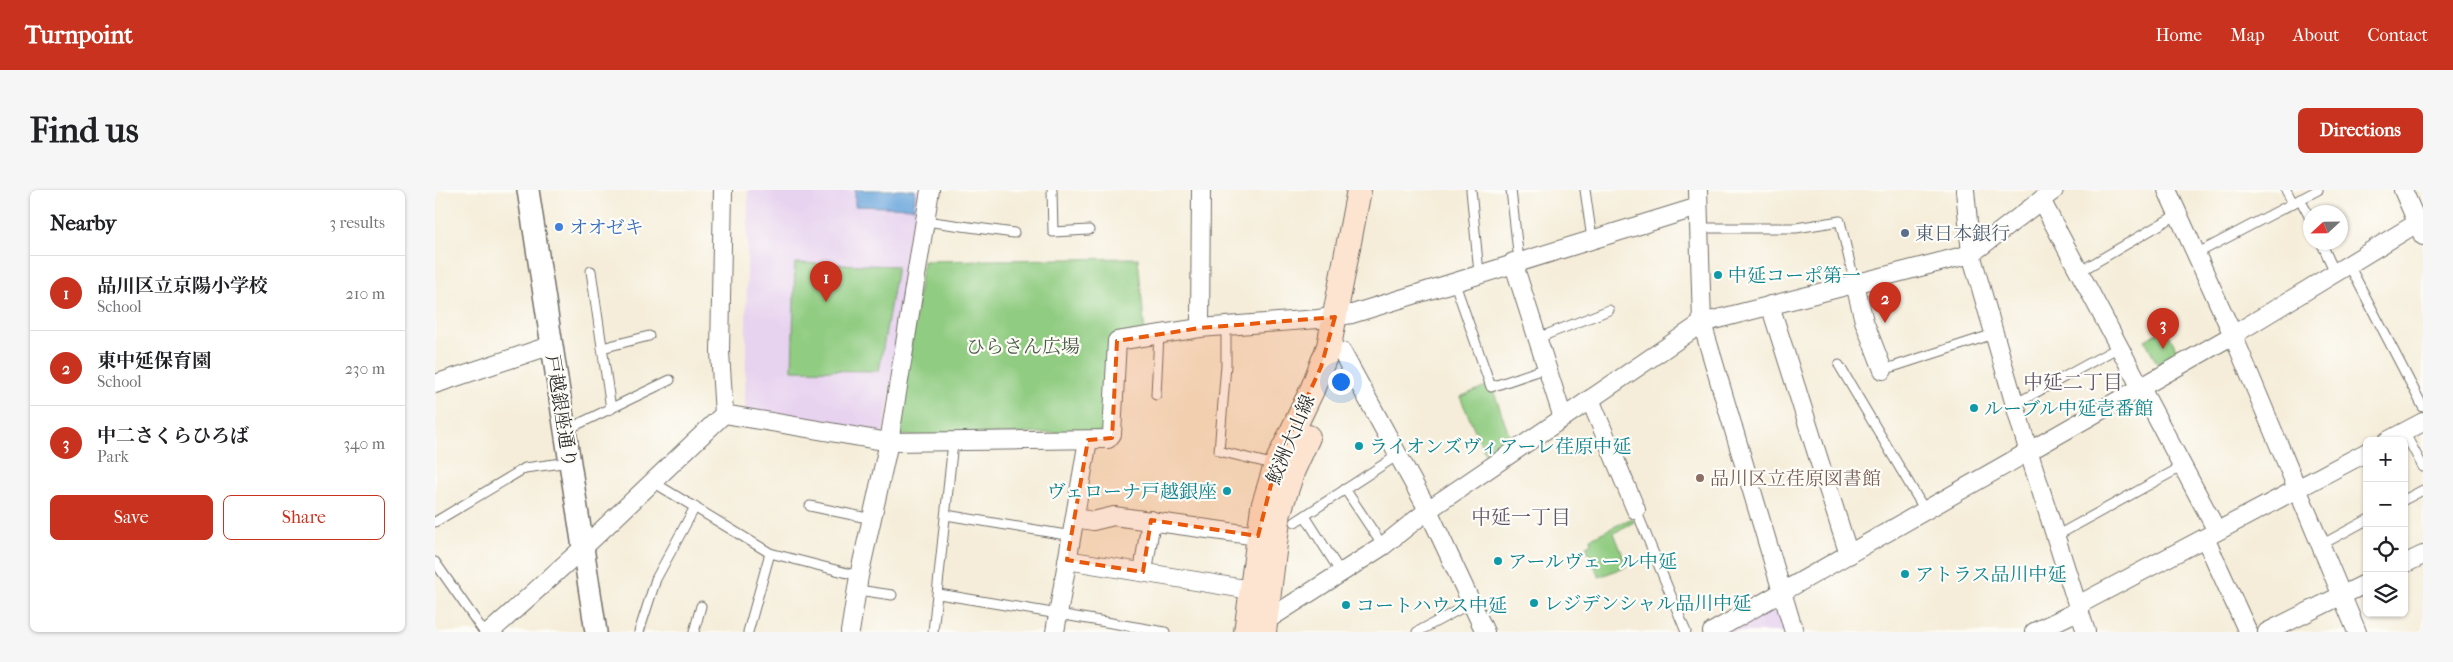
<!DOCTYPE html>
<html lang="en">
<head>
<meta charset="utf-8">
<style>
  body { margin:0; font-family:"IM FELL French Canon","Noto Serif JP",serif; background:#f6f6f6; color:#202124 }
  .controls { position:absolute; right:15px; bottom:15px; display:grid; overflow:hidden; border-radius:8px; box-shadow:0 1px 4px #0004 }
  .controls button { width:45px; height:45px; display:grid; place-items:center; padding:0; border:0; border-bottom:1px solid #e0e0e0; background:#fff; color:#202124; font:25px sans-serif }
  .compass { position:absolute; left:1868px; top:15px; width:45px; height:45px; border-radius:50%; background:#fff; box-shadow:0 1px 4px #0004; rotate:248deg }
  .you { position:absolute; left:905px; top:191px; width:18px; height:18px; margin:-12px; border:4px solid #fff; border-radius:50%; background:#1a73e8; box-shadow:0 0 0 8px #1a73e833 }
  .badge { display:grid; place-items:center; width:32px; height:32px; border-radius:50%; background:#c8321e; color:#fff; font-size:16px; font-weight:700 }
  .pin { position:absolute; translate:-50% -41px; filter:drop-shadow(0 1px 2px #0008) }
  .pin::after { content:''; position:absolute; top:26px; width:18px; height:15px; background:inherit; clip-path:polygon(0 0,100% 0,50% 100%) }
  .list { margin:0; padding:0; list-style:none }
  h2 { display:flex; justify-content:space-between; align-items:center; height:65px; margin:0; padding:0 20px; font-size:21px }
  h2 small { font-size:16px; font-weight:400; color:#757577 }
  .list li { display:grid; grid-template-columns:32px 1fr auto; gap:15px; align-items:center; box-sizing:border-box; height:75px; padding:0 20px; border-top:1px solid #e0e0e0 }
  .list b { display:block; font-size:19px; white-space:nowrap }
  .list p { margin:0; font-size:16px; white-space:nowrap; color:#757577 }
  .list em { font-size:16px; font-style:normal; color:#757577 }
  .actions { display:flex; gap:10px; padding:15px 20px }
  .actions a { flex:1; padding:11px 0; border:1px solid #c8321e; border-radius:8px; text-align:center; font-size:18px; color:#c8321e }
  .actions .main { background:#c8321e; color:#fff }
  .icon { flex:none; width:28px; height:28px; fill:none; stroke:currentColor; stroke-width:2; stroke-linecap:round; stroke-linejoin:round }
  .map { position:relative; flex:none; width:1988px; height:442px; overflow:hidden; border-radius:8px }
  header { display:flex; align-items:center; gap:30px; box-sizing:border-box; height:70px; padding:0 25px; background:#c8321e; color:#fff }
  header strong { font-size:24px }
  nav { display:flex; gap:28px; margin-inline-start:auto; font-size:18px }
  .intro { display:flex; align-items:center; justify-content:space-between; box-sizing:border-box; height:120px; padding:0 30px }
  h1 { margin:0; font-size:35px }
  .button { padding:12px 22px; border-radius:8px; background:#c8321e; color:#fff; font-size:18px; font-weight:700 }
  main { display:flex; gap:30px; padding:0 30px }
  aside { flex:1; background:#fff; border-radius:8px; box-shadow:0 1px 4px #0004 }
  .map>svg:first-child { display:block }
</style>
</head>
<body>
<header>
<strong>Turnpoint</strong>
<nav><a>Home</a><a>Map</a><a>About</a><a>Contact</a></nav>
</header>
<div class="intro"><h1>Find us</h1><a class="button">Directions</a></div>
<main>
<aside>
<h2>Nearby<small>3 results</small></h2>
<ul class="list">
<li><span class="badge">1</span><div><b>品川区立京陽小学校</b><p>School</p></div><em>210 m</em></li>
<li><span class="badge">2</span><div><b>東中延保育園</b><p>School</p></div><em>230 m</em></li>
<li><span class="badge">3</span><div><b>中二さくらひろば</b><p>Park</p></div><em>340 m</em></li>
</ul>
<div class="actions"><a class="main">Save</a><a>Share</a></div>
</aside>
<div class="map">
<svg width="1988" height="442" viewBox="0 0 1988 442">
  <rect width="100%" height="100%" fill="#fdfcf7"/>
  <filter id="ink" filterUnits="userSpaceOnUse"><feTurbulence type="fractalNoise" baseFrequency=".02" numOctaves="2"/><feDisplacementMap in="SourceGraphic" scale="10" xChannelSelector="R" yChannelSelector="G"/><feConvolveMatrix kernelMatrix="1 2 1 2 8 2 1 2 1" color-interpolation-filters="sRGB"/></filter>
  <filter id="wash" filterUnits="userSpaceOnUse"><feTurbulence type="fractalNoise" baseFrequency=".0096" numOctaves="4" result="noise"/><feDisplacementMap in="SourceGraphic" scale="20" xChannelSelector="R" yChannelSelector="G"/><feGaussianBlur stdDeviation="1.12" result="paint"/><feColorMatrix in="noise" values="0 0 0 0 0 0 0 0 0 0 0 0 0 0 0 0 0 1.4 0 .05"/><feComposite in="paint" operator="in"/></filter>
  <g filter="url(#wash)">
    <rect width="100%" height="100%" fill="#f5edd9"/>
    <g fill="#e7d2ef">
      <polygon points="313,0 487,0 449,241 445,246 310,223"/>
      <polygon points="1336,417 1344,421 1351,442 1290,442"/>
    </g>
    <g fill="#90cc81" stroke="#5e7c56">
      <polygon points="703,68 710,143 676,148 672,235 665,242 463,246 488,71"/>
      <polygon points="360,73 462,76 444,181 357,180"/>
      <polygon points="1731,138 1746,169 1726,181 1710,150"/>
      <polygon points="1053,195 1059,202 1078,256 1055,274 1025,207"/>
      <polygon points="1197,328 1199,332 1179,343 1192,376 1164,387 1151,356 1157,353 1156,348"/>
    </g>
    <polygon fill="#6da7dd" stroke="#4c6984" points="420,0 480,0 479,18 420,16"/>
  </g>
  <g filter="url(#ink)">
    <g fill="none" stroke-linecap="round" stroke-linejoin="round">
      <g stroke="#726f68" stroke-width="11">
        <g id="service">
          <polyline points="617,0 618,42 654,40"/>
          <polyline points="1036,0 1044,83"/>
          <polyline points="1076,0 1084,71"/>
          <polyline points="1150,0 1157,49"/>
          <polyline points="1851,0 1858,13"/>
          <polyline points="1865,9 1876,30"/>
          <polyline points="490,31 579,43"/>
          <polyline points="1264,38 1361,38 1405,31 1420,94"/>
          <polyline points="1886,52 1897,76"/>
          <polyline points="1761,64 1883,0"/>
          <polyline points="1914,75 1988,217"/>
          <polyline points="156,81 176,219"/>
          <polyline points="1644,82 1743,24"/>
          <polyline points="1019,91 1056,197 1112,178"/>
          <polyline points="791,137 791,175 784,261 841,275"/>
          <polyline points="1103,148 1174,120"/>
          <polyline points="167,158 214,146"/>
          <polyline points="1404,175 1491,322"/>
          <polyline points="1448,180 1559,144"/>
          <polyline points="721,205 724,144"/>
          <polyline points="1580,214 1684,157"/>
          <polyline points="131,240 235,190"/>
          <polyline points="1969,242 1988,277"/>
          <polyline points="218,292 335,363 424,386"/>
          <polyline points="910,299 948,356"/>
          <polyline points="1969,310 1988,300"/>
          <polyline points="375,316 437,329"/>
          <polyline points="1201,320 1251,442"/>
          <polyline points="511,325 637,346"/>
          <polyline points="870,326 906,383"/>
          <polyline points="0,332 90,278 135,272"/>
          <polyline points="860,332 963,265"/>
          <polyline points="1621,346 1748,276"/>
          <polyline points="1886,355 1932,330"/>
          <polyline points="0,372 49,442"/>
          <polyline points="423,400 457,405"/>
          <polyline points="504,404 730,442"/>
          <polyline points="204,442 221,389 260,317"/>
          <polyline points="259,442 266,416"/>
          <polyline points="313,442 335,363"/>
          <polyline points="498,442 518,252"/>
          <polyline points="982,442 1036,413"/>
        </g>
      </g>
      <g stroke="#726f68" stroke-width="20">
        <g id="minor">
          <polyline points="1263,0 1267,133 1359,442"/>
          <polyline points="1530,0 1536,64 1594,263 1651,442"/>
          <polyline points="1732,0 1798,145 1922,442"/>
          <polyline points="1968,0 1988,46"/>
          <polyline points="1606,10 1782,341"/>
          <polyline points="1078,72 1128,228"/>
          <polyline points="1420,94 1429,131 1448,180"/>
          <polyline points="1335,115 1414,365"/>
          <polyline points="765,138 766,0"/>
          <polyline points="907,162 993,320 1050,442"/>
          <polyline points="0,194 117,155"/>
          <polyline points="1155,209 1201,320"/>
          <polyline points="289,224 454,252 673,249 677,244 682,151 765,138 883,129 917,124 1263,17"/>
          <polyline points="1952,251 1988,232"/>
          <polyline points="640,328 658,331 679,326 823,346"/>
          <polyline points="1770,348 1813,442"/>
          <polyline points="632,370 816,400"/>
          <polyline points="1969,374 1988,365"/>
          <polyline points="708,382 716,330"/>
          <polyline points="1643,415 1932,262"/>
          <polyline points="824,435 948,356 993,320 1267,133 1536,64 1619,0"/>
          <polyline points="55,442 148,358 289,224 285,162 288,0"/>
          <polyline points="415,442 424,386 454,252 495,0"/>
          <polyline points="620,442 653,250"/>
          <polyline points="1277,442 1798,145 1982,33"/>
          <polyline points="1599,442 1645,420"/>
          <polyline points="1832,442 1932,393"/>
        </g>
      </g>
      <g stroke="#726f68" stroke-width="24">
        <polyline id="tertiary" points="93,0 161,442"/>
      </g>
      <g stroke="#726f68" stroke-width="26">
        <g id="secondary">
          <polyline points="811,442 828,317 841,275 877,200 894,156 924,0"/>
          <polyline points="829,442 844,322 858,280 873,247"/>
        </g>
      </g>
      <use href="#service" stroke="#fff" stroke-width="9"/>
      <use href="#minor" stroke="#fff" stroke-width="18"/>
      <use href="#tertiary" stroke="#fff" stroke-width="21"/>
      <use href="#secondary" stroke="#fde4d1" stroke-width="24"/>
    </g>
  </g>
  <path fill="#e8590c" fill-opacity="0.2" stroke="#e8590c" stroke-width="4" stroke-dasharray="10 6" stroke-linejoin="round" d="M900 127 886 177 841 275 823 346 716 330 708 382 632 370 653 250 677 248 682 151 765 138Z"/>
  <circle fill="#3f7fe0" stroke="#fdfcf7" stroke-width="2" cx="124" cy="37" r="5"/>
  <circle fill="#5c6f8a" stroke="#fdfcf7" stroke-width="2" cx="1470" cy="43" r="5"/>
  <g fill="#0f9aa8" stroke="#fdfcf7" stroke-width="2">
    <circle cx="1283" cy="85" r="5"/>
    <circle cx="1539" cy="218" r="5"/>
    <circle cx="924" cy="256" r="5"/>
    <circle cx="792" cy="301" r="5"/>
    <circle cx="1063" cy="371" r="5"/>
    <circle cx="1470" cy="384" r="5"/>
    <circle cx="1099" cy="413" r="5"/>
    <circle cx="911" cy="415" r="5"/>
  </g>
  <circle fill="#8d6e63" stroke="#fdfcf7" stroke-width="2" cx="1265" cy="288" r="5"/>
  <g text-anchor="middle" stroke-width="4.5" stroke-linejoin="round" paint-order="stroke">
    <g font-size="19" fill="#366cbe" stroke="#fdfcf7" text-anchor="start">
      <text x="134" y="44">オオゼキ</text>
    </g>
    <g font-size="19" fill="#4e5e75" stroke="#fdfcf7" text-anchor="start">
      <text x="1480" y="50">東日本銀行</text>
    </g>
    <g font-size="19" fill="#0d838f" stroke="#fdfcf7" text-anchor="start">
      <text x="1293" y="92">中延コーポ第一</text>
      <text x="1549" y="225">ルーブル中延壱番館</text>
      <text x="934" y="263">ライオンズヴィアーレ荏原中延</text>
      <text x="782" y="308" text-anchor="end">ヴェローナ戸越銀座</text>
      <text x="1073" y="378">アールヴェール中延</text>
      <text x="1480" y="391">アトラス品川中延</text>
      <text x="1109" y="420">レジデンシャル品川中延</text>
      <text x="921" y="422">コートハウス中延</text>
    </g>
    <g font-size="19" fill="#495b45" stroke="#fdfcf7">
      <text x="588" y="163">ひらさん広場</text>
    </g>
    <g font-size="19" fill="#2b2b2b" stroke="#fdfcf7">
      <text transform="translate(127 221) rotate(81)" y="7">戸越銀座通り</text>
      <text transform="translate(855 249) rotate(-67)" y="7">鮫洲大山線</text>
    </g>
    <g font-size="19" fill="#785e54" stroke="#fdfcf7" text-anchor="start">
      <text x="1275" y="295">品川区立荏原図書館</text>
    </g>
    <g font-size="20" fill="#5f5568" stroke="#fdfcf7">
      <text x="1638" y="199">中延二丁目</text>
      <text x="1086" y="334">中延一丁目</text>
    </g>
  </g>
</svg>
<div class="controls">
<button>+</button>
<button>−</button>
<button><svg class="icon" aria-label="locate" viewBox="0 0 24 24"><circle cx="12" cy="12" r="6"/><path d="M12 2v4M12 18v4M2 12h4M18 12h4"/></svg></button>
<button><svg class="icon" aria-label="layers" viewBox="0 0 24 24"><path d="M12 4l9 5-9 5-9-5zM3 14l9 5 9-5"/></svg></button>
</div>
<svg class="compass" viewBox="-18 -18 36 36"><path d="M0-13l5 13h-10z" fill="#e53935"/><path d="M0 13l5-13h-10z" fill="#757577"/></svg>
<div class="you"></div>
<div class="pin badge" style="left:391px;top:112px">1</div>
<div class="pin badge" style="left:1450px;top:133px">2</div>
<div class="pin badge" style="left:1728px;top:159px">3</div>
</div>
</main>
</body>
</html>
